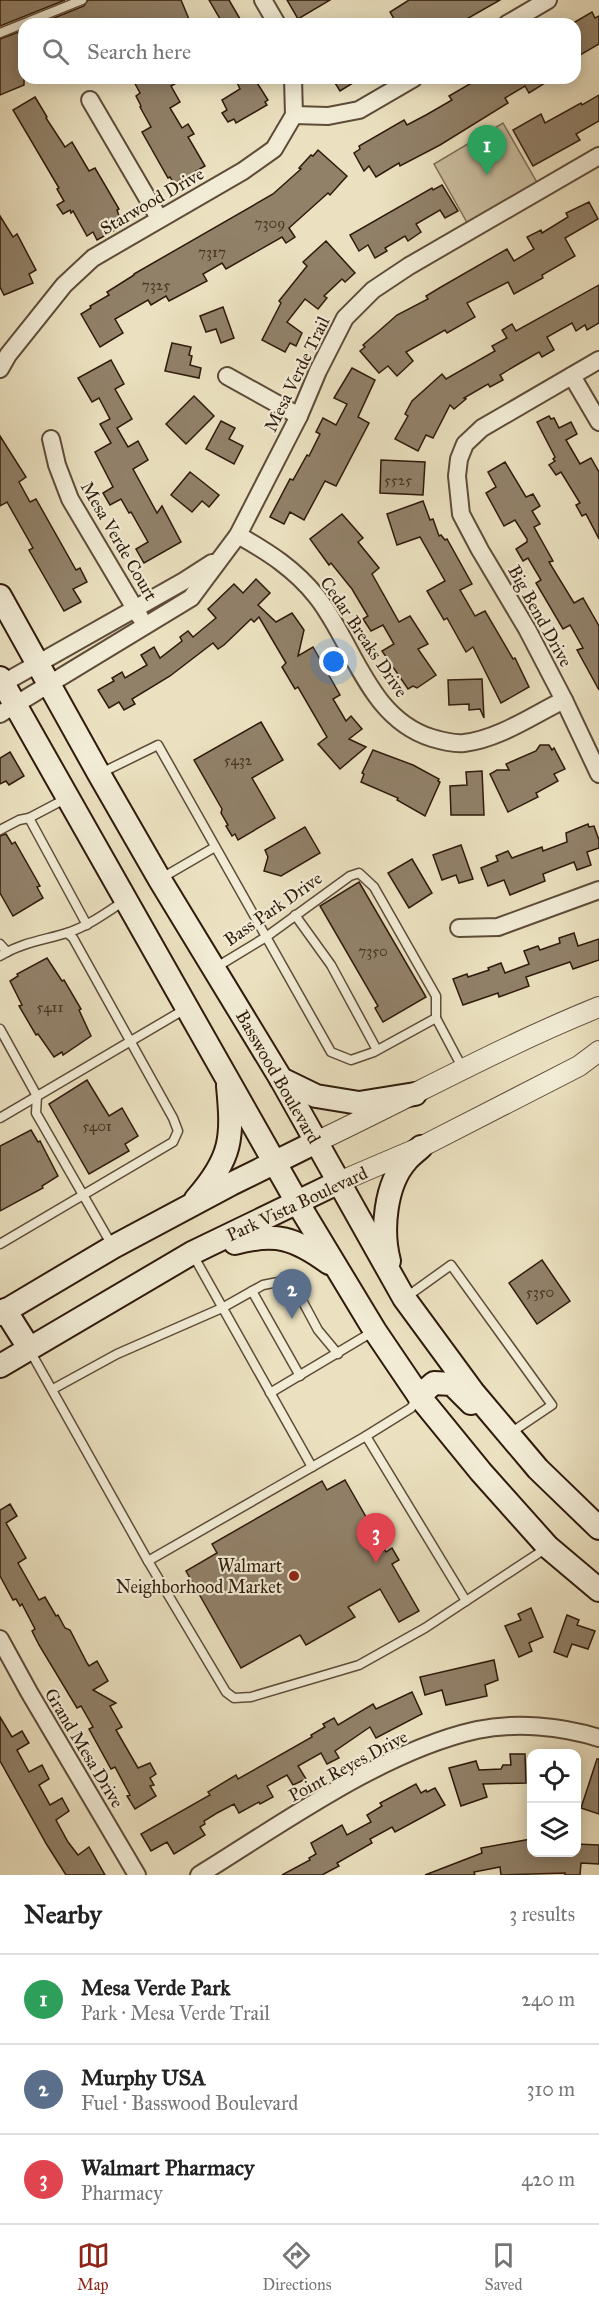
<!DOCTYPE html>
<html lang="en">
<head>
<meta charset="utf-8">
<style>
  body { margin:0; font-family:"IM FELL Great Primer",serif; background:#f6f6f6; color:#222 }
  .controls { position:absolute; right:18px; bottom:18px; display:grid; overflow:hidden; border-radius:12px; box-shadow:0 3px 15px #0003 }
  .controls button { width:54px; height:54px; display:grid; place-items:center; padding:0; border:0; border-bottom:2px solid #e0e0e0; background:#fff; color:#222; font:30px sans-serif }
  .you { position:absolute; left:334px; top:662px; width:21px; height:21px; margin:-15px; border:4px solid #fff; border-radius:50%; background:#1a73e8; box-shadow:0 0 0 9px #1a73e833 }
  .badge { display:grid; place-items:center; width:39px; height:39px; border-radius:50%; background:#8f2418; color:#fff; font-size:20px; font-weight:700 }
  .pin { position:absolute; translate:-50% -50px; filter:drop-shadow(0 2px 3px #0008) }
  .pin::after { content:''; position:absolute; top:32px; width:21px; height:18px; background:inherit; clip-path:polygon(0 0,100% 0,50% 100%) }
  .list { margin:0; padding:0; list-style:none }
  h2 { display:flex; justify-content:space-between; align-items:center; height:78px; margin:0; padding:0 24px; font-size:26px }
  h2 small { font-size:20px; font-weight:400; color:#767676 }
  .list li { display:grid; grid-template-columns:39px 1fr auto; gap:18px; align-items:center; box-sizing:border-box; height:90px; padding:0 24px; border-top:2px solid #e0e0e0 }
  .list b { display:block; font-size:22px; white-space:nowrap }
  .list p { margin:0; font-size:20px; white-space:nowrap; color:#767676 }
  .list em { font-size:20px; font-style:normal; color:#767676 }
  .icon { flex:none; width:33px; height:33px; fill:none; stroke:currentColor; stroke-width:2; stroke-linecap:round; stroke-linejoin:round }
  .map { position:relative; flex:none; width:599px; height:1875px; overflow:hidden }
  .search { position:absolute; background:#fff; box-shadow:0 3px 15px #0003; left:18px; right:18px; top:18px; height:66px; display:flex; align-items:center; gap:15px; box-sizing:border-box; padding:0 21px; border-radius:18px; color:#767676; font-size:22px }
  .sheet { height:348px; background:#fff }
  nav { display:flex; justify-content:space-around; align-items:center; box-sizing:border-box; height:84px; border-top:2px solid #e0e0e0; background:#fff; font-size:16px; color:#767676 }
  nav a { display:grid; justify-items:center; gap:3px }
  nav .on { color:#8f2418 }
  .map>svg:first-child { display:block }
</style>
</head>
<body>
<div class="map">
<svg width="599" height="1875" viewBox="0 0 599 1875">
  <rect width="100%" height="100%" fill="#ebe1c0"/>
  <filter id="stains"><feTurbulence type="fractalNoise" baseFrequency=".00333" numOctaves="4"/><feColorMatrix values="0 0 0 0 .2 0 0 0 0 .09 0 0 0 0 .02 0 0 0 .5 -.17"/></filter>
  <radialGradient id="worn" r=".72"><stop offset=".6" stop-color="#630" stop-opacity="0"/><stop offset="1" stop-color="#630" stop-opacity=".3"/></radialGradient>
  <polygon fill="#cbbfa1" stroke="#7d6c56" stroke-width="1.5" points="503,123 539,186 469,226 434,164"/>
  <g fill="#918169" stroke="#2f1a0b" stroke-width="1.5">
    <polygon points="0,0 65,0 0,26"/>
    <polygon points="88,0 181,0 191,24 39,24 84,6"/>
    <polygon points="209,0 229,0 243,24 223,24"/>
    <polygon points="287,0 330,0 298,19"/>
    <polygon points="409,0 500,0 458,24 397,24 390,12"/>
    <polygon points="592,12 595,18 599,16 599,44 575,58 575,22"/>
    <polygon points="24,30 24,85 0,95 0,39"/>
    <polygon points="132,78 185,78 171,86 180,102 170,108 182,128 188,124 194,134 188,137 205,166 174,184 170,177 168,178 142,132 151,127 140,107 141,106 136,96 140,93"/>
    <polygon points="235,78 254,78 268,100 265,102 267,105 236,123 234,119 228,122 222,113 227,110 222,100 240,89"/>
    <polygon points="332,78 361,78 340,91"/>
    <polygon points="480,78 553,78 529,93 525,86 505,98 508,103 440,145 400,166 399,163 376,177 369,166 364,171 354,153 360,149 359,146 404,120 407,125 426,115 452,100 449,96"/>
    <polygon points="599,95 599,121 576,134 580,140 533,166 513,130 541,114 545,123 581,103 582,105"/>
    <polygon points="35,97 47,117 46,118 65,147 72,142 89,171 95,168 119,209 117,210 119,216 117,217 120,223 113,227 115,230 97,240 93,232 87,236 73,211 71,213 70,210 63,214 57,205 64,201 57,189 59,188 13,110"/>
    <polygon points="318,150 347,176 330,195 328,193 289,228 295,237 286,243 282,237 226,269 222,263 203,274 207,281 169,301 166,296 151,305 148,300 115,319 123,333 100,347 81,314 91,308 90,306 109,295 107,292 134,275 134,274 273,194 301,169 299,168 311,155 313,156"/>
    <polygon points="442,185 458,211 445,218 440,210 416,224 421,232 408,241 405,236 385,248 387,251 375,258 368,245 359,251 350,235 432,188 433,190"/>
    <polygon points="589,202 598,219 565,238 575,256 542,275 543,278 514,294 508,282 467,303 475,317 447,333 445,330 406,352 413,361 397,376 388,366 379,373 360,351 365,347 363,345 397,315 428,299 426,296 441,287 507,249 514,261 534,249 527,237 541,230 542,233 568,217 566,213"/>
    <polygon points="0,216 13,237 17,234 36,270 29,274 33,283 4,295 0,287"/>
    <polygon points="326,241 355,273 345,282 342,279 324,296 327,298 318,309 305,299 287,322 302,333 296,346 290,343 285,352 262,340 281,303 279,301 307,266 303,262"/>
    <polygon points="599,285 599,323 587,330 585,325 576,331 572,323 547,337 554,350 542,357 539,352 520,363 500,375 503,380 490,387 488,384 464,398 466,399 454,409 450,405 433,438 426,435 418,451 395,439 408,416 405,414 412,401 442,374 446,379 495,351 492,346 507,338 502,330 512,324 516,331"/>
    <polygon points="223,307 234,338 221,343 216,329 206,332 200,316"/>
    <polygon points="172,343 191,347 189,355 192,356 190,365 201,368 199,378 165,371"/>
    <polygon points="111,360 124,384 115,389 132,419 117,428 128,447 138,441 148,460 133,469 157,513 162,506 181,542 144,563 136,549 148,542 131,512 129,513 121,499 110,505 103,493 113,487 95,452 111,443 100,424 110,419 99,398 92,402 78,378"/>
    <polygon points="352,368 375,380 358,417 369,423 336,486 325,481 304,520 290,512 284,524 270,517 290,479 293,480 307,455 309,456 320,434 316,432 323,418 336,425 347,404 334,398"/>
    <polygon points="194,396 214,416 186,444 166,424"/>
    <polygon points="549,416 551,419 554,418 559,428 571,422 577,434 566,440 580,464 591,458 599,472 599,539 586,514 582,516 576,505 580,503 561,472 556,475 549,465 555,461 553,459 555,457 537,422"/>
    <polygon points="221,421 235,428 229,439 243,446 234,464 206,449"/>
    <polygon points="0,436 26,477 19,482 30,502 36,499 76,570 80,568 87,582 73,589 81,602 64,611 29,550 33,548 7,502 0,506"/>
    <polygon points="381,460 425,462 423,495 380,493"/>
    <polygon points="505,462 526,497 533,494 540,506 532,511 540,524 534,527 553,561 549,562 574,603 583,598 599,626 599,690 577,650 583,648 570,625 563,629 536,583 541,580 528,558 523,561 516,549 527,542 527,539 515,520 504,526 486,493 496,487 488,472"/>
    <polygon points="190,472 219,495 209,507 202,501 192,512 171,495"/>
    <polygon points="423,501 430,520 433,519 439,536 441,535 445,540 447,539 472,584 460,590 475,616 485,611 513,659 515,658 529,687 501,703 473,647 466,652 447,618 444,620 427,591 445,581 420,537 397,545 387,514"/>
    <polygon points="342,514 363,538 358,542 379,568 372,574 399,622 410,616 428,644 418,649 436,675 417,688 413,686 408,689 382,651 394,644 383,625 371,631 363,619 368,616 352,589 331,563 329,565 310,539"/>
    <polygon points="256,579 270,593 258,605 276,622 292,613 304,630 298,656 313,647 340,695 333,699 346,721 351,716 362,729 349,739 366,747 340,769 318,744 327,737 298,687 295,689 282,667 286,663 259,617 254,622 251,619 224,645 218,649 213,643 170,676 132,699 135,704 124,710 119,702 109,708 98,690 114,681 112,678 122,672 125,678 147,665 141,655 154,647 160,658 182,641 180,637 188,631 193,637 216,618 208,609 234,584 243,593"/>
    <polygon points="482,679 484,718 480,709 469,710 469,704 449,705 448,680"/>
    <polygon points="261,722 283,760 252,778 275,818 238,840 235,834 232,836 226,826 228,825 221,813 222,809 194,760"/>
    <polygon points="540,745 549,745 552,750 554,748 565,769 554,774 558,781 536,793 538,797 508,812 490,774 497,770 509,770 506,764 536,751"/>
    <polygon points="373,750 413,765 439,779 438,781 440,782 425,816 397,800 398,798 361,782 364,774 362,773"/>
    <polygon points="10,752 24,776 9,785 6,781 0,784 0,758"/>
    <polygon points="482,771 484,815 451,815 450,786 467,785 466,772"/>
    <polygon points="588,824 589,827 594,826 599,840 599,848 587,852 591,865 577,870 574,862 543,874 545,881 510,895 504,880 488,886 481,868 498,861 496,856 508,851 512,858 542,847 543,851 567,842 566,833"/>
    <polygon points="305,827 320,853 281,876 264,871 268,857 265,850"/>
    <polygon points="6,834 12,844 15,842 40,886 37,887 43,898 13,916 0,893 0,836"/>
    <polygon points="461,845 473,879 459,883 456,875 442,880 433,855"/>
    <polygon points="412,859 432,893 409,908 388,873"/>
    <polygon points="359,882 426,997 383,1022 375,1008 378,1006 320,906"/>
    <polygon points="574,933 578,946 599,939 599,960 573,969 570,962 526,977 529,986 499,997 498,993 463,1005 453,979 467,974 468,977 489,970 488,968 501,963 505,973 529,964 524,951 538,946 540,950 560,943 559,938"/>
    <polygon points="47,958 62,981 64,980 81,1009 79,1010 91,1036 63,1055 62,1052 54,1057 38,1034 36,1035 19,1006 22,1005 10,981 18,976 17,974"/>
    <polygon points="87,1080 109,1116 122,1108 138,1136 125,1144 129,1151 89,1174 49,1104"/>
    <polygon points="31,1130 38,1142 40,1141 58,1176 42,1186 43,1188 0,1211 0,1146"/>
    <polygon points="542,1260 570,1301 537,1324 509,1283"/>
    <polygon points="345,1480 386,1552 392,1548 399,1560 392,1564 419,1611 399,1622 380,1589 348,1607 355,1617 306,1645 300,1635 241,1668 186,1571 217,1553 212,1544 322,1481 327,1490"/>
    <polygon points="10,1504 17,1516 6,1523 26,1558 18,1563 39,1600 45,1597 56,1616 58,1615 65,1628 70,1630 87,1663 89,1666 97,1661 108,1681 93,1690 116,1703 110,1706 122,1727 116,1730 138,1768 150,1763 156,1774 150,1778 154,1785 150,1786 156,1796 135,1809 127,1796 130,1795 115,1767 111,1769 89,1729 93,1727 81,1706 77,1708 39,1645 32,1631 35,1629 22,1604 20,1606 16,1599 13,1600 0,1576 0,1510"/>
    <polygon points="531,1608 543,1637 529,1643 532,1651 519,1657 505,1626 521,1620 518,1614"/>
    <polygon points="567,1615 579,1620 577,1625 595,1631 588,1649 572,1644 567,1657 554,1652"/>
    <polygon points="494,1660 498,1680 485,1685 487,1696 446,1705 442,1690 425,1695 420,1677"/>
    <polygon points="412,1692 422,1714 376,1738 370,1727 335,1751 339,1758 327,1764 321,1753 298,1766 306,1779 293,1785 287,1775 267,1786 273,1797 260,1804 259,1802 239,1813 234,1804 217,1813 204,1821 205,1824 200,1827 205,1835 174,1854 167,1842 151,1851 141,1834 210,1795 208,1792 236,1775 238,1779 312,1737 311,1735 325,1727 323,1724 334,1718 338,1725 373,1704 376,1709"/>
    <polygon points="0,1717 12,1737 22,1731 29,1743 17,1750 29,1772 42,1765 49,1779 39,1785 50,1805 62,1798 69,1811 56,1820 68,1842 78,1855 89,1847 105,1875 66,1875 47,1845 0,1761"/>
    <polygon points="510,1754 525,1754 526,1783 483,1784 487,1797 461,1806 449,1768 476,1761 479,1770 501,1769 503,1765 511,1765"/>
    <polygon points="597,1759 599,1759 599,1814 581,1808"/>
    <polygon points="416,1784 421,1793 426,1790 427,1792 435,1788 445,1805 395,1832 392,1827 370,1839 372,1843 337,1863 339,1866 322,1875 282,1875 310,1860 309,1858 316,1854 311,1843 342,1825 347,1835 371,1822 367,1815 382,1806 380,1803"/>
    <polygon points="531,1839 531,1852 576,1852 576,1844 599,1845 599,1864 581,1863 580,1875 565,1875 565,1873 501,1875 500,1867 474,1872 475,1875 425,1875 482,1853 481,1848"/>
  </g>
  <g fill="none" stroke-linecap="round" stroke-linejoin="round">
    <g stroke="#5e4c38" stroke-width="11">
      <g id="service">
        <polyline points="0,33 82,0"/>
        <polyline points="99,774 158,745 331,1052 351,1060 374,1052 436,1018 463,1069"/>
        <polyline points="67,798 29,818 87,925"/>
        <polyline points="0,830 19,820 29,818"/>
        <polyline points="160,879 215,847"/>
        <polyline points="295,915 331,965 377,1050"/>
        <polyline points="0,944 7,952"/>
        <path d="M0 956C20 943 44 940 67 933 88 926 106 913 124 901"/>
        <polyline points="215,968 266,937 350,876 359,873 374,887 436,996 436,1018"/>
        <polyline points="0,1029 37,1096 36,1113 113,1247"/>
        <polyline points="0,1118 187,1008"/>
        <polyline points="0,1244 173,1142 178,1131 173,1118 73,938 67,933"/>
        <polyline points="193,1255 312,1467"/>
        <polyline points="252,1291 300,1376"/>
        <polyline points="405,1298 451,1265 552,1405 509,1434"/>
        <polyline points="29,1349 148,1561 226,1692 234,1698 251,1697 359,1665 425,1628 548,1547"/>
        <polyline points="53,1389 117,1354 222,1308 263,1285 278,1282 290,1287 303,1302 318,1330 338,1354"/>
        <polyline points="270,1393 374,1331"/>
        <polyline points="366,1436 466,1601"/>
        <polyline points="148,1561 366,1436 411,1408 418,1397"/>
      </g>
    </g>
    <g stroke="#5e4c38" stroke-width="20">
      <g id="minor">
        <polyline points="263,0 277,24"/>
        <polyline points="507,24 548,0"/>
        <polyline points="90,100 159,218"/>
        <polyline points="294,115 328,116 359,110 414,78"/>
        <polyline points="599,360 482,428 465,444 459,459 457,476 461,514 480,550 527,629 564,700 599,774"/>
        <polyline points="0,369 8,355 64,285 93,258 243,171 274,149 294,115 293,78"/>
        <polyline points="227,376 299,416"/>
        <polyline points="572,376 599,422"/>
        <polyline points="51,439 57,465 70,499 140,617"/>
        <path d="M238 535C268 552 295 569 317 597 354 644 368 718 432 738 442 741 453 744 464 743 499 739 533 715 564 700"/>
        <polyline points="0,685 184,581 212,563"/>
        <polyline points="0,714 191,598 238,535 299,416 318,371 345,318 373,290 409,266 599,156"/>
        <polyline points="459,928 498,927 599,890"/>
        <polyline points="0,1639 29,1692 137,1875"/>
        <path d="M199 1875C282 1824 382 1751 477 1730 516 1722 561 1726 599 1738"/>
      </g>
    </g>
    <g stroke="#5e4c38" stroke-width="22">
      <g id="tertiary">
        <path d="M316 1142C411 1097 502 1046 599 1007"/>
        <polyline points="339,1182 421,1147 579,1066 599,1051"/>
      </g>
    </g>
    <g stroke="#2f1a0b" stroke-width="26">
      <g id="secondary">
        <polyline points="0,596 99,774 160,880 281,1079 404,1298 473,1392 538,1469 599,1528"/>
        <polyline points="0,678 297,1202 375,1331 419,1396 481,1472 548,1547 599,1590"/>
        <polyline points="281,1079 316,1096 359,1103 415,1094"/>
        <path d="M196 1199C232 1158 233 1138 228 1086"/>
        <path d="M235 1243C276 1232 295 1238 329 1263"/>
        <path d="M389 1261C381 1231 385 1184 407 1160 411 1155 417 1151 421 1147"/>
        <polyline points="5,1310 29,1348"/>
        <polyline points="0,1314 113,1247 231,1184 316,1142"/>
        <polyline points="0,1366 192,1253 339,1182"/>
        <polyline points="419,1396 434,1383 452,1384 471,1403"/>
      </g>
    </g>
    <use href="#service" stroke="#f2ecd6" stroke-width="8"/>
    <use href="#minor" stroke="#f2ecd6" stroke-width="16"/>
    <use href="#tertiary" stroke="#f2ecd6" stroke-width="20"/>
    <use href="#secondary" stroke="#f2ecd6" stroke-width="22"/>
  </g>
  <circle fill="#8f2418" stroke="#f2ecd6" stroke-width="2" cx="294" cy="1576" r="6"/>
  <g text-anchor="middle" stroke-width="4.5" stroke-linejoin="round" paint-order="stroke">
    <g font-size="15" fill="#483422">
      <text x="270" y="228">7309</text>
      <text x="212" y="257">7317</text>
      <text x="156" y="290">7325</text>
      <text x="398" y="485">5525</text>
      <text x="238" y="765">5432</text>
      <text x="373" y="956">7350</text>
      <text x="50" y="1012">5411</text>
      <text x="97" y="1131">5401</text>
      <text x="540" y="1297">5350</text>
    </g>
    <g font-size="18" fill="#2f1a0b" stroke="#f2ecd6">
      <text transform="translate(152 201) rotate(-30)" y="6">Starwood Drive</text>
      <text transform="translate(297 374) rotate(-64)" y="6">Mesa Verde Trail</text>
      <text transform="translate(119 541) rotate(60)" y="6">Mesa Verde Court</text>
      <text transform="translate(540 616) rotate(61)" y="6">Big Bend Drive</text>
      <text transform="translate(364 637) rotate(56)" y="6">Cedar Breaks Drive</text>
      <text transform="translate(273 909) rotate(-35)" y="6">Bass Park Drive</text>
      <text transform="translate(278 1077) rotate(60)" y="6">Basswood Boulevard</text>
      <text transform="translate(297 1204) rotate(-25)" y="6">Park Vista Boulevard</text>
      <text transform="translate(84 1748) rotate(59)" y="6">Grand Mesa Drive</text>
      <text transform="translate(348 1766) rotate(-28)" y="6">Point Reyes Drive</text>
    </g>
    <g font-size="18" fill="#2f1a0b" stroke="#f2ecd6" text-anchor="end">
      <text x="282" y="1572">Walmart<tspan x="282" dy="21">Neighborhood Market</tspan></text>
    </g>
  </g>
  <rect width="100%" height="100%" filter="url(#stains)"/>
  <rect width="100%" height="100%" fill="url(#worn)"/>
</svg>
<div class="controls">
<button><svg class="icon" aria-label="locate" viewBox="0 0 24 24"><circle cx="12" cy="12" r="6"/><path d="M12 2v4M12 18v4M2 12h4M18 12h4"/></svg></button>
<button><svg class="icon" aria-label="layers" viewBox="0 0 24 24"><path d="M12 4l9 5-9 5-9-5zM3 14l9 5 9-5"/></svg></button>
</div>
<div class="you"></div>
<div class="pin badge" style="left:487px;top:175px;background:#2e9e5b">1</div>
<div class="pin badge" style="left:292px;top:1319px;background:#5c6f8a">2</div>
<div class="pin badge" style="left:376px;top:1563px;background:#e0444e">3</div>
<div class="search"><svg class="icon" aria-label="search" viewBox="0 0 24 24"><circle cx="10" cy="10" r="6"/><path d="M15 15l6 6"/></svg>Search here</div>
</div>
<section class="sheet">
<h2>Nearby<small>3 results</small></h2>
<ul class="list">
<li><span class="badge" style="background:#2e9e5b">1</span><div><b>Mesa Verde Park</b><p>Park · Mesa Verde Trail</p></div><em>240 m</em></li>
<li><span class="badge" style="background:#5c6f8a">2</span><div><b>Murphy USA</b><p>Fuel · Basswood Boulevard</p></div><em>310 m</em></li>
<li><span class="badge" style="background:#e0444e">3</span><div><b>Walmart Pharmacy</b><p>Pharmacy</p></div><em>420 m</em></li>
</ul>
</section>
<nav>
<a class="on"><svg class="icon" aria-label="map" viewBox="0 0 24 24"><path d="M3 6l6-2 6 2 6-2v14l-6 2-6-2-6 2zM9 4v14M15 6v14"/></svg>Map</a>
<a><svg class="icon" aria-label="directions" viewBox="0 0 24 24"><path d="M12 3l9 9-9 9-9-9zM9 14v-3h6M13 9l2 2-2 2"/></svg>Directions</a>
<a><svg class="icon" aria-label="saved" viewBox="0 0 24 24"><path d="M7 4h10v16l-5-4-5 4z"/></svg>Saved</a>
</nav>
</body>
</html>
